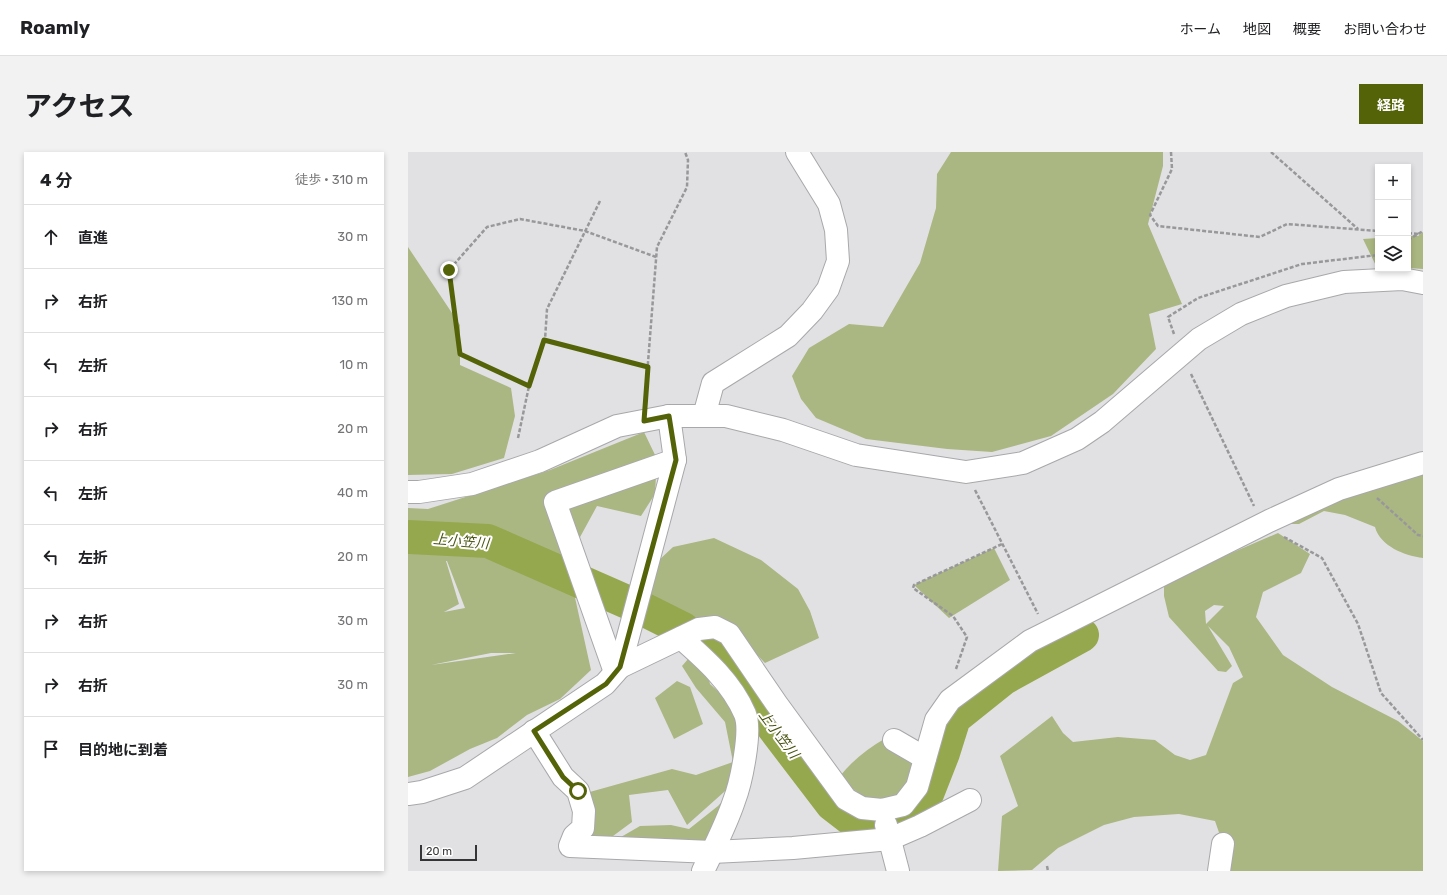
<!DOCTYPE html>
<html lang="ja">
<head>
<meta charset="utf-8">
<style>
  body { margin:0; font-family:Rubik,"Noto Sans JP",sans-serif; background:#f2f2f2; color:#202124 }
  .controls { position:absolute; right:12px; top:12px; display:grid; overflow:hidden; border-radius:0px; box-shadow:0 2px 6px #0003 }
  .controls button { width:36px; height:36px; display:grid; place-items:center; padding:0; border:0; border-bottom:1px solid #e0e0e0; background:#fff; color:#202124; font:20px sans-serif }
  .scale { position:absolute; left:12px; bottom:10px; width:57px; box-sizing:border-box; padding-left:4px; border:2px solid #353537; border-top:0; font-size:11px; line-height:14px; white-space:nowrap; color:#353537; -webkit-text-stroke:3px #fff; paint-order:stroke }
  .stop { position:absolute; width:12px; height:12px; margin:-9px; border:3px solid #556308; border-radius:50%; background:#fff }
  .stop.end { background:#556308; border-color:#fff; box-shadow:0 1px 4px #0008 }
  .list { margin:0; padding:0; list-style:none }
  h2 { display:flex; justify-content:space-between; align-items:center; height:52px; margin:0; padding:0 16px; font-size:17px }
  h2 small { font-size:13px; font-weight:400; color:#757577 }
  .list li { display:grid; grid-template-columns:26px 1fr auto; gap:12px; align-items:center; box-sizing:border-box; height:64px; padding:0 16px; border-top:1px solid #e0e0e0 }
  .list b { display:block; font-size:15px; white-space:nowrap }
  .list em { font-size:13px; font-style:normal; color:#757577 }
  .icon { flex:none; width:22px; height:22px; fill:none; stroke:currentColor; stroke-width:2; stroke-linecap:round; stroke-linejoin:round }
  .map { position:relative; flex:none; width:1015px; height:719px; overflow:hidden; border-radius:0px }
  header { display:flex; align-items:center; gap:24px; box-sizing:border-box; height:56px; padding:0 20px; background:#fff; border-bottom:1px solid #e0e0e0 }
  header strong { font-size:19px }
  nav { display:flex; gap:22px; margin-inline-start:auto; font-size:14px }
  .intro { display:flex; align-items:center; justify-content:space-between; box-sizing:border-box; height:96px; padding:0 24px }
  h1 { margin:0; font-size:28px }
  .button { padding:10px 18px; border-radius:0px; background:#556308; color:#fff; font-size:14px; font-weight:700 }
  main { display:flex; gap:24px; padding:0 24px }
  aside { flex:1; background:#fff; border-radius:0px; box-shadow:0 2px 6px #0003 }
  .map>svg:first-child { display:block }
</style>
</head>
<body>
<header>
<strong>Roamly</strong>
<nav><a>ホーム</a><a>地図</a><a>概要</a><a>お問い合わせ</a></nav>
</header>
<div class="intro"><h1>アクセス</h1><a class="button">経路</a></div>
<main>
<aside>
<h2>4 分<small>徒歩 · 310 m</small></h2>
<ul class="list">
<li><svg class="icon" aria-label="ahead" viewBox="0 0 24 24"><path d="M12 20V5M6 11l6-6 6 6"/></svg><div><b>直進</b></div><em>30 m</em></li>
<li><svg class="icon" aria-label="right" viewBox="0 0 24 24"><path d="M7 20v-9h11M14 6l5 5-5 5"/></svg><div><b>右折</b></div><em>130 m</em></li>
<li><svg class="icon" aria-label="left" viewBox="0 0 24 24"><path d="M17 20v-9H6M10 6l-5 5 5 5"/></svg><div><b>左折</b></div><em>10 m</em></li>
<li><svg class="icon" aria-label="right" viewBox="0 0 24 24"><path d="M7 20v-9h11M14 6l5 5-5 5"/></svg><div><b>右折</b></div><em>20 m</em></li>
<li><svg class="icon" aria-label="left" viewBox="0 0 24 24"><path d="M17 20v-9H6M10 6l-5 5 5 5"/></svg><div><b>左折</b></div><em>40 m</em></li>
<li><svg class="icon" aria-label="left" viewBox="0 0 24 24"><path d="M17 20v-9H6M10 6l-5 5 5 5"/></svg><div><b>左折</b></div><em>20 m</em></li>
<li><svg class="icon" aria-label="right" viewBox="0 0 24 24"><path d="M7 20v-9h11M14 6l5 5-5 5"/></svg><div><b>右折</b></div><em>30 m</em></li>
<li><svg class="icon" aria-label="right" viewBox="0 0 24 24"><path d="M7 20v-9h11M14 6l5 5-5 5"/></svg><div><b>右折</b></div><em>30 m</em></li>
<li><svg class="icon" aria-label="arrive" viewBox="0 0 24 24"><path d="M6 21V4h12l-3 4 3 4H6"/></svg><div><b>目的地に到着</b></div></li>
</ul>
</aside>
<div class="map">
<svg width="1015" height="719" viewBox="0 0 1015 719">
  <rect width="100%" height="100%" fill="#e1e1e4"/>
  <g fill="#abb782" fill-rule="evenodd">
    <polygon points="543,0 755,0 755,14 740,72 774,152 741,162 748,197 705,242 643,284 584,300 539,297 458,287 408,266 393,247 384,224 401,196 441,172 475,175 512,111 528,56 529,22"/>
    <polygon points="1015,80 1015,117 1000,116 1000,84 1010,84"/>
    <polygon points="970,86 970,117 995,117 971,120 955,87"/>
    <polygon points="0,95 52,173 52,213 103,236 107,264 96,306 44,322 0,323"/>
    <path d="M236 280 249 307 247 342 233 364 189 354 159 409H106L135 422 166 441 183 518 152 547 119 563 89 586 62 597 22 619 0 625V356L20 357 142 318ZM38 409H39L57 456 36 460 51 452ZM83 501H108L23 513Z"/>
    <path d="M1015 312V406C997 404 972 394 967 375L937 363 916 359 891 372H877Z"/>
    <path d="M870 381 902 402 893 421 855 440 848 465 875 503 924 535 990 569 1015 589V719H812L815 692 807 669 771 662 726 665 696 673 650 696 624 718 590 719 594 664 610 654 592 604 644 564 655 581 665 590 710 585 747 588 767 603 782 608 798 603 825 531 835 525 821 495 800 474 824 514 818 520 810 519 761 465 756 444V430ZM806 453 816 454 798 472 797 459Z"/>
    <polygon points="306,386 353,408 390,437 402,459 411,486 357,511 315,468 273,468 239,446 249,410 265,395"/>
    <polygon points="586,396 602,428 541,466 506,433"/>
    <polygon points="281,506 299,518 302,532 325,553 332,570 325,632 279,673 260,638 221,643 224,670 205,684 251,695 169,695 171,643 264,617 288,623 325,610 317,570 288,536 274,514"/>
    <polygon points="269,529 282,535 295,572 266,587 247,546"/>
    <path d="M478 586 503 611 508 610 505 635C499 639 493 645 486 648 466 658 445 638 432 624 445 608 460 596 478 586Z"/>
    <polygon points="321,642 302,696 213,685 232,674 263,673 281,677 310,654"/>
  </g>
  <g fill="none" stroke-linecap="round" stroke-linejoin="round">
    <polyline stroke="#96a84e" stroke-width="34" points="0,385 80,389 235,457 275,477 318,513 424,652 446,669 470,674 500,669 515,652 535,601 546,566 596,526 674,483"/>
    <g stroke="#a8a8ab" stroke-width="24">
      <g id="minor">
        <polyline points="296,264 305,231 380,184 404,159 420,137 430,109 428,78 421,52 389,0"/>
        <polyline points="0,340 11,340 64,332 132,309 209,274 261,264 318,264 375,278 448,303 558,320 615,311 669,287 694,270 791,187 833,162 878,144 936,130 994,127 1015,131"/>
        <path d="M273 486C297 507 324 531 337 562 344 579 333 631 326 649 318 673 306 696 295 719"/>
        <polyline points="212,515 291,477 307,475 321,482 368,551 438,647 454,656 474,658 495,653 509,635 528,568 542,548 622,489 861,369 931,337 1015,311"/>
        <polyline points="207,520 147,350 267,308"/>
        <polyline points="126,579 155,625 170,639 176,659 175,676 166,684 162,694 304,700 385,696 482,687 512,674 562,648"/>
        <polyline points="486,588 517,606"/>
        <polyline points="0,642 14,640 57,626 197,532 212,515 267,308 261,264"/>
        <polyline points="478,673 490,719"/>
        <polyline points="811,719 815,692"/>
      </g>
    </g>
    <g stroke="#98989a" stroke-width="2.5" stroke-dasharray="4 2" stroke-linecap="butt">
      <polyline points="763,0 764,17 742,63 750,74 852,85 879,72 970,79"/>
      <polyline points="863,0 950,77"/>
      <polyline points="192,49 139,157 137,188 240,215"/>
      <polyline points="1000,81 1010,82"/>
      <polyline points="1000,88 1015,79"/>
      <polyline points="766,182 760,165 790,146 894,112 970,103"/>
      <polyline points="783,222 846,354"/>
      <polyline points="121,234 52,202 41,118 79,75 112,67 177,79 248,105"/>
      <polyline points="237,249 249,95 279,35 280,8 277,0"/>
      <polyline points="110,286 121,234 137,188"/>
      <polyline points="567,338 630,462"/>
      <polyline points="969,346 1010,383 1015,384"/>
      <polyline points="876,385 914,406 950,472 973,541 1015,588"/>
      <polyline points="548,517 559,485 545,464 505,436 506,433 594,392"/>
      <polyline points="639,714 640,719"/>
    </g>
    <use href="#minor" stroke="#fff" stroke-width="22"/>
  </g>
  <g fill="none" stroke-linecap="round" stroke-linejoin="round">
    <polyline stroke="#556308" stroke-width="5" points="41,118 52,202 121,234 136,188 240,215 236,269 261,264 268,308 212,515 198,532 126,579 155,625 170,639"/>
  </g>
  <g text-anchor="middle" stroke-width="4" stroke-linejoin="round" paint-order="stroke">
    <g font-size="14" font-style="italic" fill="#4a5614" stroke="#fff">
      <text transform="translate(53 389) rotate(5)" y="5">上小笠川</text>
      <text transform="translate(371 582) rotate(53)" y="5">上小笠川</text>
    </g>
  </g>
</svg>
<div class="controls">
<button>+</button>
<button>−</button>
<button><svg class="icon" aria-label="layers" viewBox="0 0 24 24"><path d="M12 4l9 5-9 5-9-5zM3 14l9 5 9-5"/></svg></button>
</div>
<div class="scale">20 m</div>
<div class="stop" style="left:170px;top:639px"></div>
<div class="stop end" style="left:41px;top:118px"></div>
</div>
</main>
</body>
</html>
